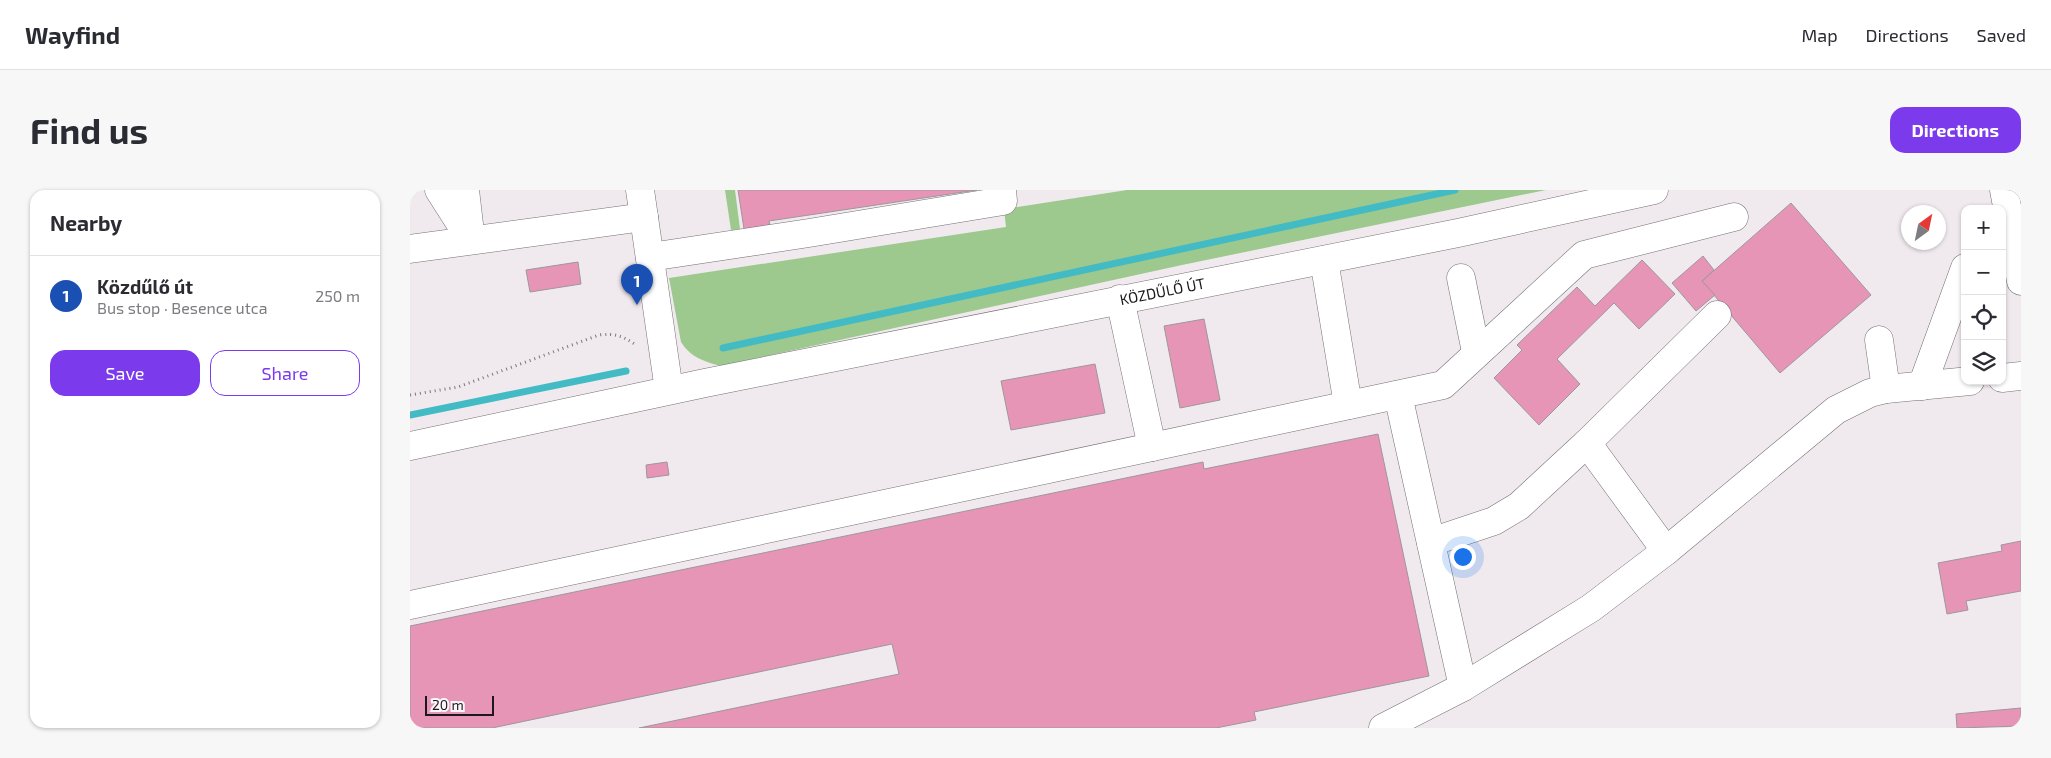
<!DOCTYPE html>
<html lang="en">
<head>
<meta charset="utf-8">
<style>
  body { margin:0; font-family:"Exo 2",sans-serif; background:#f7f7f7; color:#2b2b33 }
  .controls { position:absolute; right:15px; top:15px; display:grid; overflow:hidden; border-radius:10px; box-shadow:0 1px 4px #0004 }
  .controls button { width:45px; height:45px; display:grid; place-items:center; padding:0; border:0; border-bottom:1px solid #e1e1e2; background:#fff; color:#2b2b33; font:25px sans-serif }
  .compass { position:absolute; left:1491px; top:15px; width:45px; height:45px; border-radius:50%; background:#fff; box-shadow:0 1px 4px #0004; rotate:33deg }
  .scale { position:absolute; left:15px; bottom:12px; width:69px; box-sizing:border-box; padding-left:5px; border:2px solid #1b191b; border-top:0; font-size:14px; line-height:18px; white-space:nowrap; color:#1b191b; -webkit-text-stroke:4px #fdf7fc; paint-order:stroke }
  .you { position:absolute; left:1052px; top:366px; width:18px; height:18px; margin:-12px; border:4px solid #fff; border-radius:50%; background:#1a73e8; box-shadow:0 0 0 8px #1a73e833 }
  .badge { display:grid; place-items:center; width:32px; height:32px; border-radius:50%; background:#7c3aed; color:#fff; font-size:16px; font-weight:700 }
  .pin { position:absolute; translate:-50% -41px; filter:drop-shadow(0 1px 2px #0008) }
  .pin::after { content:''; position:absolute; top:26px; width:18px; height:15px; background:inherit; clip-path:polygon(0 0,100% 0,50% 100%) }
  .list { margin:0; padding:0; list-style:none }
  h2 { display:flex; justify-content:space-between; align-items:center; height:65px; margin:0; padding:0 20px; font-size:21px }
  h2 small { font-size:16px; font-weight:400; color:#7c7c81 }
  .list li { display:grid; grid-template-columns:32px 1fr auto; gap:15px; align-items:center; box-sizing:border-box; height:80px; padding:0 20px; border-top:1px solid #e1e1e2 }
  .list b { display:block; font-size:19px; white-space:nowrap }
  .list p { margin:0; font-size:16px; white-space:nowrap; color:#7c7c81 }
  .list em { font-size:16px; font-style:normal; color:#7c7c81 }
  .actions { display:flex; gap:10px; padding:15px 20px }
  .actions a { flex:1; padding:11px 0; border:1px solid #7c3aed; border-radius:15px; text-align:center; font-size:18px; color:#7c3aed }
  .actions .main { background:#7c3aed; color:#fff }
  .icon { flex:none; width:28px; height:28px; fill:none; stroke:currentColor; stroke-width:2; stroke-linecap:round; stroke-linejoin:round }
  .map { position:relative; flex:none; width:1611px; height:538px; overflow:hidden; border-radius:15px }
  header { display:flex; align-items:center; gap:30px; box-sizing:border-box; height:70px; padding:0 25px; background:#fff; border-bottom:1px solid #e1e1e2 }
  header strong { font-size:24px }
  nav { display:flex; gap:28px; margin-inline-start:auto; font-size:18px }
  .intro { display:flex; align-items:center; justify-content:space-between; box-sizing:border-box; height:120px; padding:0 30px }
  h1 { margin:0; font-size:35px }
  .button { padding:12px 22px; border-radius:15px; background:#7c3aed; color:#fff; font-size:18px; font-weight:700 }
  main { display:flex; gap:30px; padding:0 30px }
  aside { flex:1; background:#fff; border-radius:15px; box-shadow:0 1px 4px #0004 }
  .map>svg:first-child { display:block }
</style>
</head>
<body>
<header>
<strong>Wayfind</strong>
<nav><a>Map</a><a>Directions</a><a>Saved</a></nav>
</header>
<div class="intro"><h1>Find us</h1><a class="button">Directions</a></div>
<main>
<aside>
<h2>Nearby<small></small></h2>
<ul class="list">
<li><span class="badge" style="background:#1a4fb4">1</span><div><b>Közdűlő út</b><p>Bus stop · Besence utca</p></div><em>250 m</em></li>
</ul>
<div class="actions"><a class="main">Save</a><a>Share</a></div>
</aside>
<div class="map">
<svg width="1611" height="538" viewBox="0 0 1611 538">
  <rect width="100%" height="100%" fill="#f0eaef"/>
  <g fill="#9dc88e">
    <polygon points="315,0 325,0 330,39 321,40"/>
    <path d="M717 0H1136L772 75 311 176C295 172 280 167 271 152L259 88 596 37 594 19Z"/>
  </g>
  <g fill="none" stroke-linecap="round" stroke-linejoin="round">
    <g stroke="#43bbc5" stroke-width="7">
      <polyline points="313,158 1045,0"/>
      <polyline points="0,225 216,181"/>
    </g>
  </g>
  <g fill="#e695b6" stroke="#9e9799">
    <polygon points="328,0 567,0 359,31 360,35 334,39"/>
    <polygon points="1381,13 1461,105 1370,183 1292,91"/>
    <polygon points="1293,66 1304,80 1292,91 1305,105 1286,121 1262,93"/>
    <polygon points="1232,70 1265,104 1229,139 1204,113 1147,169 1170,194 1129,235 1084,188 1112,160 1107,155 1167,97 1185,116"/>
    <polygon points="168,72 171,94 120,102 116,80"/>
    <polygon points="794,129 810,210 770,218 754,136"/>
    <polygon points="685,174 695,223 601,240 591,191"/>
    <polygon points="968,244 1019,486 844,522 846,530 806,538 229,538 489,484 482,454 82,538 0,538 0,436 793,272 794,279"/>
    <polygon points="257,272 259,285 237,288 236,275"/>
    <polygon points="1611,351 1611,401 1556,411 1558,420 1537,424 1528,373 1592,361 1591,355"/>
    <polygon points="1611,518 1611,536 1547,538 1546,524"/>
  </g>
  <g fill="none" stroke-linecap="round" stroke-linejoin="round">
    <g stroke="#757074" stroke-width="29">
      <g id="minor">
        <polyline points="29,0 61,50"/>
        <polyline points="55,0 60,43"/>
        <polyline points="230,0 259,200"/>
        <polyline points="1594,0 1611,91"/>
        <polyline points="0,59 234,27"/>
        <polyline points="240,67 399,43 593,11 592,0"/>
        <polyline points="914,70 938,215"/>
        <polyline points="1051,88 1066,162"/>
        <polyline points="710,109 742,257"/>
        <polyline points="1469,150 1476,199"/>
        <polyline points="1592,188 1611,186"/>
        <polyline points="1512,196 1555,78"/>
        <polyline points="988,205 1053,497"/>
        <polyline points="1177,253 1256,361"/>
        <path id="s1" d="M0 256 295 193 1048 43 1244 0"/>
        <polyline points="1021,352 1084,331 1109,316 1177,253 1307,125"/>
        <polyline points="0,415 1033,195 1174,65 1324,27"/>
        <polyline points="973,538 1053,497 1181,418 1256,361 1426,220 1460,203 1476,199 1560,191"/>
      </g>
    </g>
    <path stroke="#7b777b" stroke-width="3" stroke-dasharray="1 4" stroke-linecap="butt" d="M0 205 48 197 189 145C205 143 213 146 226 155"/>
    <use href="#minor" stroke="#fff" stroke-width="28"/>
  </g>
  <g text-anchor="middle" stroke-width="4.5" stroke-linejoin="round" paint-order="stroke">
    <g font-size="15" fill="#1b191b" stroke="#fdf7fc">
      <text dy="5" stroke="none"><textPath href="#s1" startOffset="768">KÖZDŰLŐ ÚT</textPath></text>
    </g>
  </g>
</svg>
<div class="controls">
<button>+</button>
<button>−</button>
<button><svg class="icon" aria-label="locate" viewBox="0 0 24 24"><circle cx="12" cy="12" r="6"/><path d="M12 2v4M12 18v4M2 12h4M18 12h4"/></svg></button>
<button><svg class="icon" aria-label="layers" viewBox="0 0 24 24"><path d="M12 4l9 5-9 5-9-5zM3 14l9 5 9-5"/></svg></button>
</div>
<svg class="compass" viewBox="-18 -18 36 36"><path d="M0-13l5 13h-10z" fill="#e53935"/><path d="M0 13l5-13h-10z" fill="#7c7c81"/></svg>
<div class="scale">20 m</div>
<div class="you"></div>
<div class="pin badge" style="left:227px;top:115px;background:#1a4fb4">1</div>
</div>
</main>
</body>
</html>
